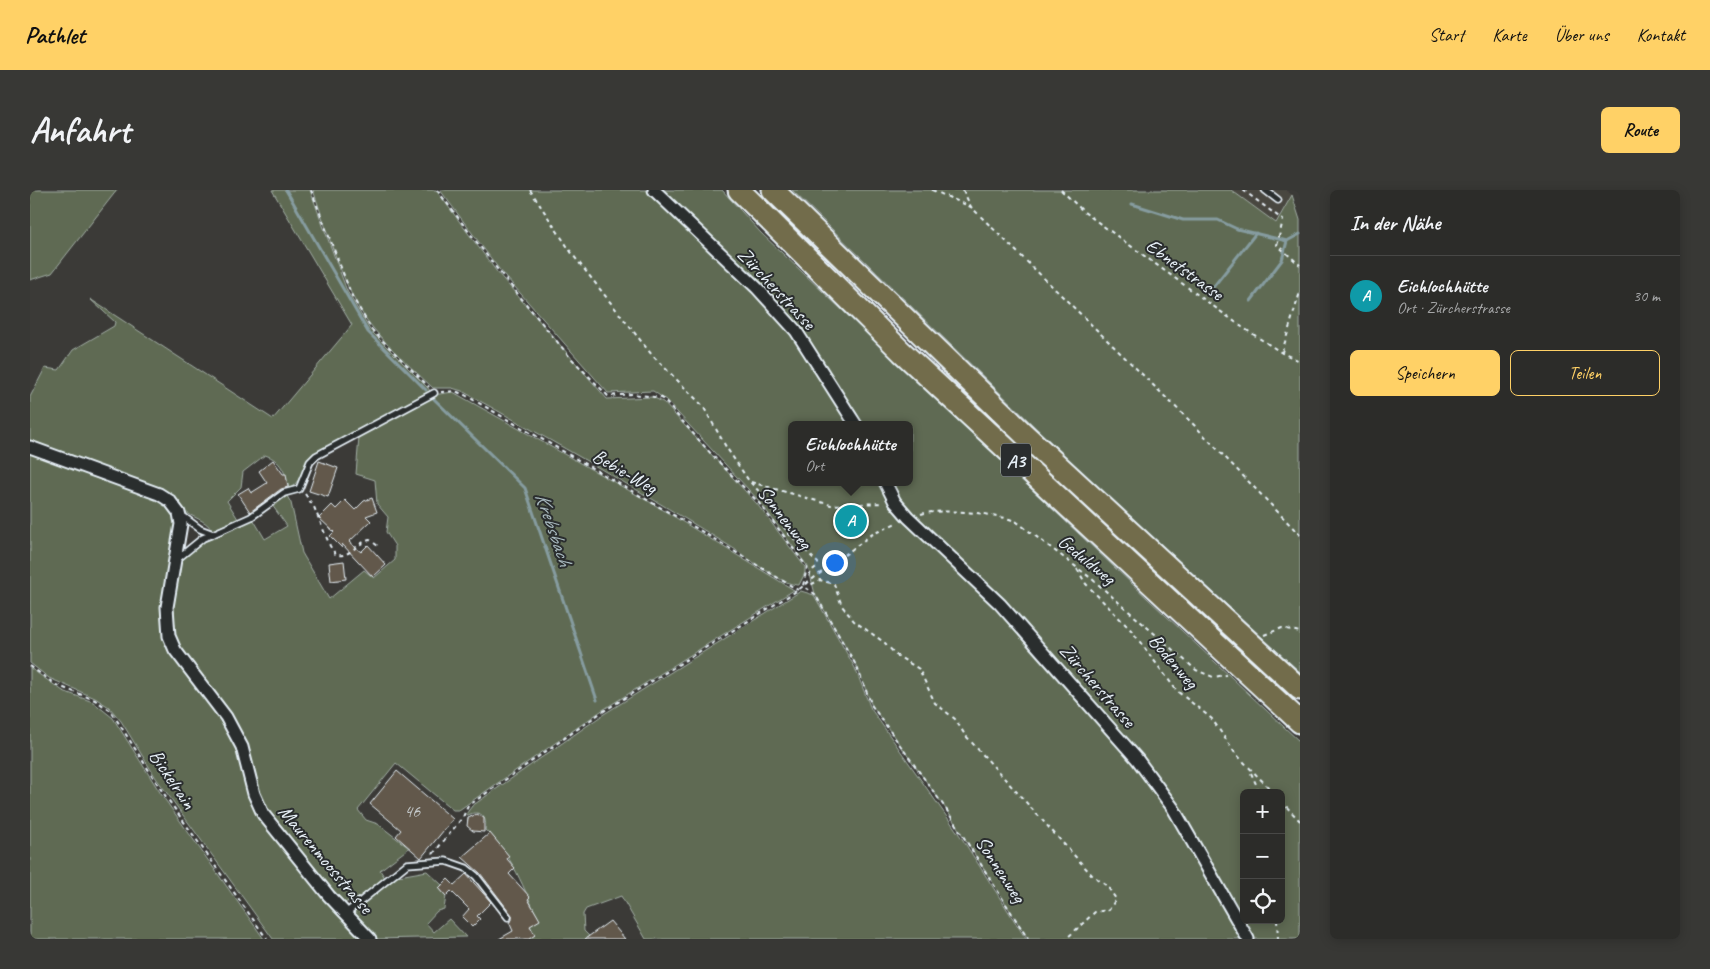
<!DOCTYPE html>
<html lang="de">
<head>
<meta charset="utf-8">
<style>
  body { margin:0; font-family:Caveat,sans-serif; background:#383835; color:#f1f3f6 }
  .controls { position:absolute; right:15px; bottom:15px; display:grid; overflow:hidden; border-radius:8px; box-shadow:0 2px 12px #0003 }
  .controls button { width:45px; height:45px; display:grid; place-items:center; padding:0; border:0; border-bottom:1px solid #484846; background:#2c2c29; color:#f1f3f6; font:25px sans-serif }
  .you { position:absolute; left:804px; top:372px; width:18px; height:18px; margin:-12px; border:4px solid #fff; border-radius:50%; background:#1a73e8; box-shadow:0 0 0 8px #1a73e833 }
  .badge { display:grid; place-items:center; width:32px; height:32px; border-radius:50%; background:#ffd166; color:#fff; font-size:16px; font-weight:700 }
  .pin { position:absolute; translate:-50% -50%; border:2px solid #fff; box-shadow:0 1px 5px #0006 }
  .popup { position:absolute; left:758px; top:231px; width:125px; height:65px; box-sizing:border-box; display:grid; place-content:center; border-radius:8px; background:#2c2c29; filter:drop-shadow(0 1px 4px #0005); font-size:16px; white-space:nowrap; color:#a6a7a8 }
  .popup b { font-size:19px; color:#f1f3f6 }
  .popup::after { content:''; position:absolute; left:50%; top:100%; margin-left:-10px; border:10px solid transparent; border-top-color:#2c2c29 }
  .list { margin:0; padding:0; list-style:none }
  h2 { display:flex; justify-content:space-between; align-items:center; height:65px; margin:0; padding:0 20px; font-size:21px }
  h2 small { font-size:16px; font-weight:400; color:#a6a7a8 }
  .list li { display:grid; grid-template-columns:32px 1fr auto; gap:15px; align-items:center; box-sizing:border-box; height:80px; padding:0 20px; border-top:1px solid #484846 }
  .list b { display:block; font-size:19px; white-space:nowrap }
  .list p { margin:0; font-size:16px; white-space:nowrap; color:#a6a7a8 }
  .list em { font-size:16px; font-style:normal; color:#a6a7a8 }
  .actions { display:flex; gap:10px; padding:15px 20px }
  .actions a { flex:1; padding:11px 0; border:1px solid #ffd166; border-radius:8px; text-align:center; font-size:18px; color:#ffd166 }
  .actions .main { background:#ffd166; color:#111 }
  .icon { flex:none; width:28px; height:28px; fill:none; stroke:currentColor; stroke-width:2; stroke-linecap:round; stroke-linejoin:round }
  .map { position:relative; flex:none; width:1270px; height:749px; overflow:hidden; border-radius:8px }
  header { display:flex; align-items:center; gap:30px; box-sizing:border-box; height:70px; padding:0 25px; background:#ffd166; color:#111 }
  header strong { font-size:24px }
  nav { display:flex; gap:28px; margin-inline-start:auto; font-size:18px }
  .intro { display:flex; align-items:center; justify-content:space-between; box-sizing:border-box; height:120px; padding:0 30px }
  h1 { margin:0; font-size:35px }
  .button { padding:12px 22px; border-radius:8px; background:#ffd166; color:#111; font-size:18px; font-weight:700 }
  main { display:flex; gap:30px; padding:0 30px }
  aside { flex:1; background:#2c2c29; border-radius:8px; box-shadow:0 2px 12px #0003 }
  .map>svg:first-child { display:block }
</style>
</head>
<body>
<header>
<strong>Pathlet</strong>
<nav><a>Start</a><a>Karte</a><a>Über uns</a><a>Kontakt</a></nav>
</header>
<div class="intro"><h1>Anfahrt</h1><a class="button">Route</a></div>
<main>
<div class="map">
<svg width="1270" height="749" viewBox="0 0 1270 749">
  <rect width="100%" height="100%" fill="#3b3a37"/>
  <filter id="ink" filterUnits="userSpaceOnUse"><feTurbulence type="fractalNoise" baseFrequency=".02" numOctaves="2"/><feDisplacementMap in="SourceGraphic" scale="10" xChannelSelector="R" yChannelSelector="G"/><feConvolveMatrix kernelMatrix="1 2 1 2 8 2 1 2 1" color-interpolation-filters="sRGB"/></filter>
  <g filter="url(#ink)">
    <polygon fill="#4a4641" points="1201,0 1256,0 1262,5 1246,33"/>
    <g fill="#5e6b53" stroke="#a3aea6" fill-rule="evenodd">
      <polygon points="0,0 87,0 22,83 0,90"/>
      <path d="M242 0H280L317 101 340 140 398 198 400 201 398 205 283 264C271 275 275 288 259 299 256 283 251 270 235 265L213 282 211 297 197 311 208 329 182 340C175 329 162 328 153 320L0 254V207L15 178 29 180 43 160 84 136 85 132 60 109 243 229 322 135Z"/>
      <path d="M283 0H406L467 82 577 209 622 207 633 212 727 314 775 377V383L769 395C754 396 719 369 706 360 617 304 524 252 432 201L422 198H403C383 179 361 160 343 138 314 104 298 42 283 0Z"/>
      <path d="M410 0H692L731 43 913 216 1270 552V749H998L916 619 842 516 827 477 785 404 778 377 730 312 636 210 623 201 578 203 469 79ZM762 235H880V292H762ZM1214 603H1251V730H1214Z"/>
      <polygon points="762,0 1201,0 1246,33 1262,5 1270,30 1270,482 1040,271"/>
      <polygon points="423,202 625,315 764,400 571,521 429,620 423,620 366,573 328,620 336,630 348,634 379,658 350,680 355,688 328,708 314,713 307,709 232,617 219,570 150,464 140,437 139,424 149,371 172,352 222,327 235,349 257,336 242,315 257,306 261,313 272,363 299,409 334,380 344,388 365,370 365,356 356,342 358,327 347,314 345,290 326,284 329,247 403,205"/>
      <polygon points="0,260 137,312 147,332 135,439 184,515 204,551 222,605 336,749 243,749 126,588 91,531 79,517 65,508 19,488 0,473"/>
      <path d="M771 401 784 405 825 478 841 519 931 647 996 749H616L591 706 556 719 553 724 554 741 559 746 555 749H499L505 745 500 736 509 730C493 699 483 664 455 640 458 627 450 619 438 625L436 624 442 616 574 524Z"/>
      <polygon points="0,478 33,501 63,512 83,528 131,604 234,749 0,749"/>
      <polygon points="397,681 412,695 409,698 416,706 414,719 407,721 396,733 404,742 419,729 436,747 343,749 323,723 327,717 369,686"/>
    </g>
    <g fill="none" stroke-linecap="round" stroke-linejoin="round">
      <g stroke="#869ca0" stroke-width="3">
        <polyline points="256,0 338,142 396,200"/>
        <polyline points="1102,14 1153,30 1188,30 1207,39 1257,51 1270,44"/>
        <polyline points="1180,101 1226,43"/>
        <polyline points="1221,111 1252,70 1257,51"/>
        <polyline points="404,209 495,298 567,510"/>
      </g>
    </g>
    <g fill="#62594b" stroke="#e8f1f8">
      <polygon points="243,270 253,284 256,284 258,297 251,299 220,322 208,304 218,298 221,303 237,293 229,281"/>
      <polygon points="289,271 308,278 298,307 279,301"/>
      <polygon points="342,308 347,322 336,326 341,331 319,352 331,362 338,355 356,375 343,387 312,354 312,358 300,346 304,342 289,328 302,315 306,319 315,310 325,320 334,311"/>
      <polygon points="819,321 831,333 823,340 812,328"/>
      <polygon points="314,371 316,389 301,391 299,373"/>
      <polygon points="367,581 423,629 391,668 366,646 371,640 340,614"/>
      <polygon points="447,624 454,628 454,642 443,641 437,636 438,628"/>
      <polygon points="460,643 479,666 477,669 485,678 479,684 500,707 498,709 510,730 500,736 505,745 499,749 469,749 483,741 479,732 482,730 482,725 450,683 432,667"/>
      <polygon points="436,684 461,712 447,726 450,729 442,737 432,727 439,719 421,701 416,706 409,698 418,689 424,695"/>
      <polygon points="580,731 595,749 555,749"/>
    </g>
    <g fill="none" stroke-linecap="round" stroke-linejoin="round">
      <g stroke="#e8f1f8" stroke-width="9">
        <g id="lane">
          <polyline points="1235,0 1248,10"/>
          <polyline points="183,344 221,327 254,303 269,299 280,272 286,266 404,203"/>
          <polyline points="146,370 173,348 183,344 170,339 150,324"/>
          <polyline points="316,723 377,674 416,671 436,678 446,686 478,727"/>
        </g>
      </g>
      <g stroke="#e8f1f8" stroke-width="15">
        <g id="street">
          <polyline points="624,0 727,98 766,141 826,235"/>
          <polyline points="0,257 129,304 140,311 149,323 151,334 137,417 139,446 145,460 196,527 212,557 224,604 233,624 299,706 340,749"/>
          <polyline points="855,292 865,312 878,327 970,414 1107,569 1143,618 1218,749"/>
        </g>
      </g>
      <g stroke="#e8f1f8" stroke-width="25">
        <g id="highway">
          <polyline points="709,0 872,162 1270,532"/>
          <polyline points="743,0 994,244 1270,499"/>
        </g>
      </g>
      <g stroke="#e8f1f8" stroke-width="2" stroke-dasharray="4 4" stroke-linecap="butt">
        <polyline points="281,0 322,106 342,140 399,197"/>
        <polyline points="407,0 468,80 539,166 578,206 602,204 632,208 683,266 729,313 777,377 773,396 785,404 827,477 842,516 916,619 998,749"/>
        <polyline points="500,0 543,65 622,165 673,216 696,257 719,291 750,323 752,334 758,343 788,373 788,376 781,381 777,393 780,395 790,390 804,394 812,416 824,431 855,453 866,465 889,479 905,513 925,529 935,545 1062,685 1077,696 1086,709 1079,720 1065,722 1036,749"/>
        <polyline points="902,0 941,17 1165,236 1270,345"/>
        <polyline points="933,0 941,17"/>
        <polyline points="1031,0 1054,22 1212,137 1252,163 1270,171"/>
        <polyline points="1213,0 1253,30 1247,55 1270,75"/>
        <polyline points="1252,162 1270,102"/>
        <polyline points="411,202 425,201 435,205 661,335 768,400"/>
        <polyline points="721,292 801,315 853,313"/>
        <path d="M275 304 284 317 300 356 306 365C320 368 327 352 340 350L348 356"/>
        <path d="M891 324C911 318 968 323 987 332L1062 389 1166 480 1183 487 1196 485"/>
        <polyline points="1047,379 1056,394 1101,440 1147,501 1182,529 1205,563 1244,603"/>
        <polyline points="1234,445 1252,438 1270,442"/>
        <polyline points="0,476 26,495 65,510 81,521 132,601 237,749"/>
        <polyline points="1221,583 1230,603"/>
        <polyline points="1251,611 1270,631"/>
        <polyline points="403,664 433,627 438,616 569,524 768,400 841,345 868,332"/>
        <polyline points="1247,730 1248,749"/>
      </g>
      <use href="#lane" stroke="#2a2d2e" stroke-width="5.5"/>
      <use href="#street" stroke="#2a2d2e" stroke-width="11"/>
      <use href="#highway" stroke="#726c4b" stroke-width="21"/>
    </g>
  </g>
  <g text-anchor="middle" stroke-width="4" stroke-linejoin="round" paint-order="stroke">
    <g font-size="18" fill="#c6cbcd">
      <text x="382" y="627">46</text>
    </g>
    <rect fill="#2a2d2e" stroke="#afb6bb" stroke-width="1" x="971" y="253.5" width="30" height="33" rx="4"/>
    <g font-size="19" font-weight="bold" fill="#e8f1f8">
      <text x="986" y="277">A3</text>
    </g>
    <g font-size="20" fill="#e8f1f8" stroke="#2a2d2e">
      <text transform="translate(1155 79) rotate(36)" y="7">Ebnetstrasse</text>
      <text transform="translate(747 98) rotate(47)" y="7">Zürcherstrasse</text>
      <text transform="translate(595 281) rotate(30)" y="7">Bebie-Weg</text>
      <text transform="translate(755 327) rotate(52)" y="7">Sonnenweg</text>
      <text transform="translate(1057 369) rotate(39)" y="7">Geduldweg</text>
      <text transform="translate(1144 471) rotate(50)" y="7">Bodenweg</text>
      <text transform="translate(1068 495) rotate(49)" y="7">Zürcherstrasse</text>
      <text transform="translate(143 589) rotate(56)" y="7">Bickelrain</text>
      <text transform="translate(296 669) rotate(50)" y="7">Maurenmoosstrasse</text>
      <text transform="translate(971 679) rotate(57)" y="7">Sonnenweg</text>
    </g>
    <g font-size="21" font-style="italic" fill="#a7b8be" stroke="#2a2d2e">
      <text transform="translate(524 339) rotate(71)" y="7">Krebsbach</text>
    </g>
  </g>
</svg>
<div class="controls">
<button>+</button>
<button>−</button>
<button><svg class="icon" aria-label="locate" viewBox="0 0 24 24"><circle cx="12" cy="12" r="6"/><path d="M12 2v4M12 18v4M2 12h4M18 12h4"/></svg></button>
</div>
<div class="you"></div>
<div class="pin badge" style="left:821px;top:331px;background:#0f9aa8">A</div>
<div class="popup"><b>Eichlochhütte</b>Ort</div>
</div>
<aside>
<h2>In der Nähe<small></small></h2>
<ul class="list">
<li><span class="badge" style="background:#0f9aa8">A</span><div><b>Eichlochhütte</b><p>Ort · Zürcherstrasse</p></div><em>30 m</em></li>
</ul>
<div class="actions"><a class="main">Speichern</a><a>Teilen</a></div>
</aside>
</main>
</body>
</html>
